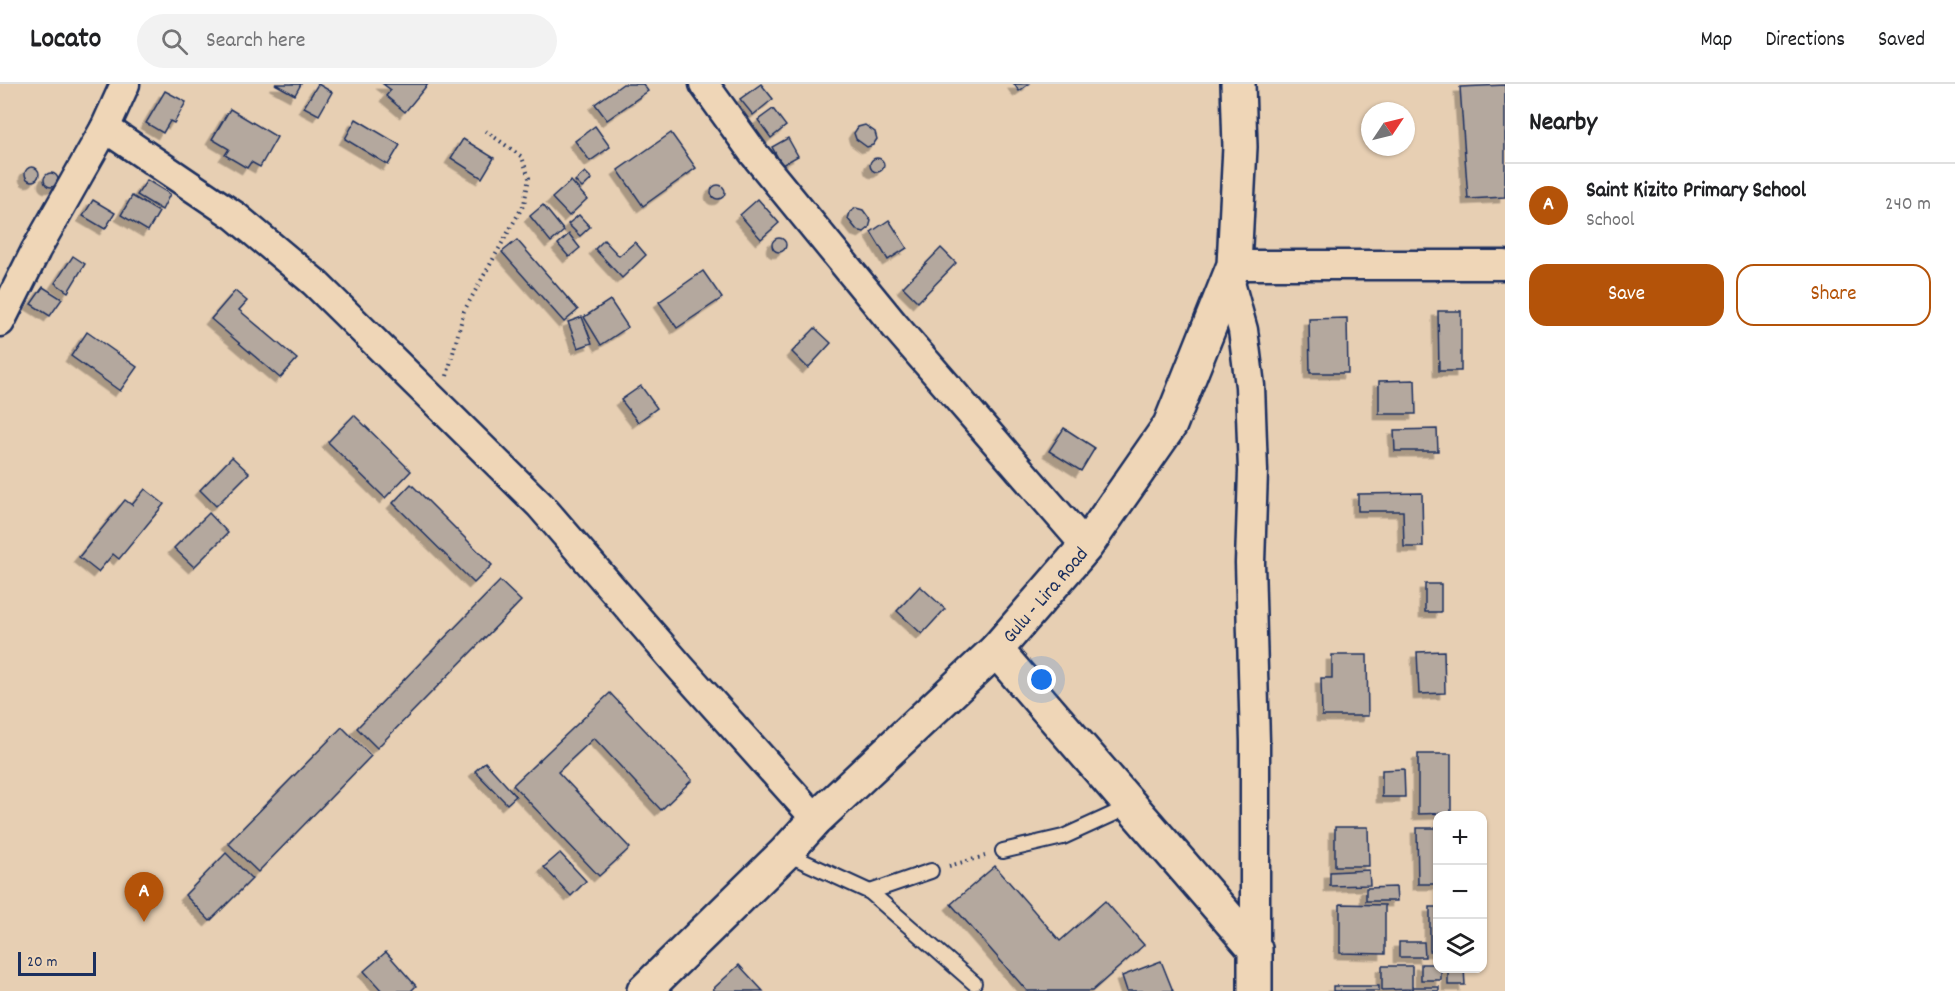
<!DOCTYPE html>
<html lang="en">
<head>
<meta charset="utf-8">
<style>
  body { margin:0; font-family:Dekko,sans-serif; background:#f2f2f2; color:#202124 }
  .controls { position:absolute; right:18px; bottom:18px; display:grid; overflow:hidden; border-radius:12px; box-shadow:0 2px 4px #0004 }
  .controls button { width:54px; height:54px; display:grid; place-items:center; padding:0; border:0; border-bottom:2px solid #e0e0e0; background:#fff; color:#202124; font:30px sans-serif }
  .compass { position:absolute; left:1361px; top:18px; width:54px; height:54px; border-radius:50%; background:#fff; box-shadow:0 2px 4px #0004; rotate:55deg }
  .scale { position:absolute; left:18px; bottom:15px; width:78px; box-sizing:border-box; padding-left:6px; border:3px solid #1b2f5e; border-top:0; font-size:16px; line-height:21px; white-space:nowrap; color:#1b2f5e; -webkit-text-stroke:4px #efd6b7; paint-order:stroke }
  .you { position:absolute; left:1042px; top:596px; width:21px; height:21px; margin:-15px; border:4px solid #fff; border-radius:50%; background:#1a73e8; box-shadow:0 0 0 9px #1a73e833 }
  .badge { display:grid; place-items:center; width:39px; height:39px; border-radius:50%; background:#b45309; color:#fff; font-size:20px; font-weight:700 }
  .pin { position:absolute; translate:-50% -50px; filter:drop-shadow(0 2px 3px #0008) }
  .pin::after { content:''; position:absolute; top:32px; width:21px; height:18px; background:inherit; clip-path:polygon(0 0,100% 0,50% 100%) }
  .list { margin:0; padding:0; list-style:none }
  h2 { display:flex; justify-content:space-between; align-items:center; height:78px; margin:0; padding:0 24px; font-size:26px }
  h2 small { font-size:20px; font-weight:400; color:#757577 }
  .list li { display:grid; grid-template-columns:39px 1fr auto; gap:18px; align-items:center; box-sizing:border-box; height:84px; padding:0 24px; border-top:2px solid #e0e0e0 }
  .list b { display:block; font-size:22px; white-space:nowrap }
  .list p { margin:0; font-size:20px; white-space:nowrap; color:#757577 }
  .list em { font-size:20px; font-style:normal; color:#757577 }
  .actions { display:flex; gap:12px; padding:18px 24px }
  .actions a { flex:1; padding:14px 0; border:2px solid #b45309; border-radius:18px; text-align:center; font-size:21px; color:#b45309 }
  .actions .main { background:#b45309; color:#fff }
  .icon { flex:none; width:33px; height:33px; fill:none; stroke:currentColor; stroke-width:2; stroke-linecap:round; stroke-linejoin:round }
  .map { position:relative; flex:none; width:1505px; height:907px; overflow:hidden }
  header { display:flex; align-items:center; gap:36px; box-sizing:border-box; height:84px; padding:0 30px; background:#fff; border-bottom:2px solid #e0e0e0 }
  header strong { font-size:28px }
  nav { display:flex; gap:33px; margin-inline-start:auto; font-size:21px }
  .search { width:420px; height:54px; background:#f2f2f2; display:flex; align-items:center; gap:15px; box-sizing:border-box; padding:0 21px; border-radius:33px; color:#757577; font-size:22px }
  main { display:flex }
  aside { flex:1; background:#fff }
  .map>svg:first-child { display:block }
</style>
</head>
<body>
<header>
<strong>Locato</strong>
<div class="search"><svg class="icon" aria-label="search" viewBox="0 0 24 24"><circle cx="10" cy="10" r="6"/><path d="M15 15l6 6"/></svg>Search here</div>
<nav><a>Map</a><a>Directions</a><a>Saved</a></nav>
</header>
<main>
<div class="map">
<svg width="1505" height="907" viewBox="0 0 1505 907">
  <defs>
    <filter id="shadow"><feDropShadow dx="-5.5" dy="5.5" stdDeviation="0" flood-color="#0004"/></filter>
  </defs>
  <rect width="100%" height="100%" fill="#e7cfb3"/>
  <filter id="ink" filterUnits="userSpaceOnUse"><feTurbulence type="fractalNoise" baseFrequency=".0167" numOctaves="2"/><feDisplacementMap in="SourceGraphic" scale="12" xChannelSelector="R" yChannelSelector="G"/><feConvolveMatrix kernelMatrix="1 2 1 2 8 2 1 2 1" color-interpolation-filters="sRGB"/></filter>
  <g filter="url(#ink)">
    <g fill="#b4a89e" stroke="#1b2f5e" stroke-width="1.5" filter="url(#shadow)">
      <polygon points="275,0 301,0 295,11"/>
      <polygon points="318,0 332,8 319,31 304,23"/>
      <polygon points="383,0 428,0 405,28 386,12 391,6"/>
      <polygon points="623,0 643,0 648,7 607,36 595,20"/>
      <polygon points="761,0 773,15 753,31 740,15"/>
      <polygon points="1014,0 1029,0 1019,7"/>
      <polygon points="1505,1 1505,113 1468,115 1460,3"/>
      <polygon points="165,7 186,18 174,39 170,37 163,49 146,39"/>
      <polygon points="230,25 277,53 260,83 251,78 247,84 225,71 229,65 212,55"/>
      <polygon points="773,25 786,42 771,54 758,36"/>
      <polygon points="356,35 400,61 388,81 345,55"/>
      <polygon points="865,41 875,48 877,55 873,61 867,63 856,55 854,49 858,43"/>
      <polygon points="595,42 610,63 590,77 575,57"/>
      <polygon points="671,49 696,84 643,122 618,86"/>
      <polygon points="788,54 798,72 782,81 772,63"/>
      <polygon points="463,55 494,74 482,94 451,74"/>
      <circle cx="877" cy="81" r="7"/>
      <circle cx="32" cy="90" r="7"/>
      <polygon points="585,88 592,95 582,104 575,97"/>
      <circle cx="51" cy="96" r="7"/>
      <polygon points="147,96 170,110 162,126 137,111"/>
      <polygon points="571,97 587,115 569,132 552,114"/>
      <circle cx="718" cy="108" r="7"/>
      <polygon points="132,112 159,128 148,147 121,131"/>
      <polygon points="758,115 779,139 761,155 740,131"/>
      <polygon points="93,116 115,129 105,145 83,132"/>
      <polygon points="543,121 564,147 551,158 530,132"/>
      <polygon points="856,124 863,126 871,137 869,144 864,148 857,146 848,135 850,128"/>
      <polygon points="579,131 590,143 580,152 568,140"/>
      <polygon points="889,136 907,164 888,176 871,148"/>
      <polygon points="569,150 580,164 569,173 558,160"/>
      <circle cx="779" cy="161" r="7"/>
      <polygon points="517,156 578,226 564,238 502,168"/>
      <polygon points="604,156 619,172 635,158 646,171 622,194 595,165"/>
      <polygon points="941,164 956,179 918,218 903,203"/>
      <polygon points="73,172 85,180 68,208 55,199"/>
      <polygon points="703,187 722,214 677,244 659,218"/>
      <polygon points="43,203 62,215 50,232 31,220"/>
      <polygon points="235,207 247,217 239,226 297,275 280,294 211,235"/>
      <polygon points="610,216 628,243 601,261 584,233"/>
      <polygon points="1438,227 1461,227 1461,287 1439,287"/>
      <polygon points="582,233 592,259 578,264 568,238"/>
      <polygon points="1347,234 1348,289 1310,289 1309,235"/>
      <polygon points="815,244 831,259 808,284 792,268"/>
      <polygon points="87,248 137,283 120,307 71,272"/>
      <polygon points="1415,296 1416,330 1379,330 1379,297"/>
      <polygon points="641,302 657,324 638,338 621,316"/>
      <polygon points="354,331 411,387 385,414 328,358"/>
      <polygon points="1064,344 1095,364 1081,387 1049,367"/>
      <polygon points="1437,345 1438,367 1395,367 1394,346"/>
      <polygon points="232,373 249,389 216,422 200,406"/>
      <polygon points="411,400 492,481 474,499 393,419"/>
      <polygon points="145,405 164,420 119,475 113,470 98,488 79,473 125,416 132,421"/>
      <polygon points="1422,409 1423,463 1404,463 1403,427 1358,427 1358,410"/>
      <polygon points="209,429 228,449 194,483 174,464"/>
      <polygon points="500,497 521,517 377,664 357,644"/>
      <rect x="1425" y="500" width="16" height="28"/>
      <polygon points="920,502 945,525 922,550 897,527"/>
      <polygon points="1444,567 1445,609 1419,610 1417,568"/>
      <polygon points="1332,571 1367,571 1368,632 1322,632 1321,594 1332,594"/>
      <polygon points="610,609 692,696 661,726 594,654 558,688 630,764 599,792 513,701"/>
      <polygon points="342,643 371,672 258,788 228,759"/>
      <polygon points="1418,670 1451,670 1451,729 1418,730"/>
      <polygon points="485,678 516,712 507,720 475,687"/>
      <polygon points="1404,685 1405,713 1382,713 1382,686"/>
      <polygon points="1335,743 1368,743 1369,782 1335,782"/>
      <polygon points="1417,744 1438,744 1438,800 1418,800"/>
      <polygon points="226,769 252,795 210,837 185,811"/>
      <polygon points="560,769 586,797 571,812 544,783"/>
      <polygon points="995,782 1060,857 1105,817 1144,861 1092,907 1027,907 951,820"/>
      <polygon points="1369,786 1370,801 1330,802 1330,788"/>
      <polygon points="1396,803 1397,817 1366,817 1366,804"/>
      <polygon points="1340,820 1385,821 1385,870 1340,869"/>
      <rect x="1430" y="823" width="8" height="44"/>
      <polygon points="1399,858 1424,858 1425,873 1399,873"/>
      <polygon points="386,868 416,902 411,907 382,907 364,887"/>
      <polygon points="1161,877 1173,907 1127,907 1122,892"/>
      <polygon points="1421,880 1438,880 1438,884 1441,884 1441,896 1421,896"/>
      <polygon points="739,881 763,907 715,907 713,905"/>
      <polygon points="1382,882 1412,882 1412,905 1382,906"/>
      <polygon points="1448,884 1464,884 1465,901 1448,901"/>
      <rect x="1333" y="902" width="46" height="5"/>
      <rect x="1413" y="903" width="26" height="4"/>
    </g>
    <g fill="none" stroke-linecap="round" stroke-linejoin="round">
      <g stroke="#1b2f5e" stroke-width="18">
        <g id="lane">
          <polyline points="1003,767 1063,753 1131,722"/>
          <polyline points="785,769 870,808 974,899"/>
          <polyline points="870,808 931,787"/>
        </g>
      </g>
      <g stroke="#1b2f5e" stroke-width="33">
        <g id="street">
          <polyline points="704,0 755,71 895,242 1086,462"/>
          <polyline points="105,44 235,132 314,198 540,421 680,583 816,735"/>
          <polyline points="1234,181 1505,181"/>
          <polyline points="1229,195 1243,246 1250,302 1253,387 1250,479 1255,658 1255,865"/>
          <polyline points="0,238 36,166 105,44 125,0"/>
        </g>
      </g>
      <g stroke="#1b2f5e" stroke-width="38">
        <polyline id="secondary" points="996,566 1255,865 1255,907"/>
      </g>
      <g stroke="#1b2f5e" stroke-width="38">
        <g id="primary">
          <path id="s1" d="M644 907 785 769 816 735 996 566 1086 462 1170 341 1234 181 1240 63 1238 0"/>
        </g>
      </g>
      <g stroke="#1b2f5e" stroke-width="4" stroke-dasharray="1.5 4.5" stroke-linecap="butt">
        <polyline points="447,292 464,227 524,120 529,94 522,73 486,47"/>
        <polyline points="949,782 985,772"/>
      </g>
      <use href="#lane" stroke="#efd6b7" stroke-width="14"/>
      <use href="#street" stroke="#efd6b7" stroke-width="28"/>
      <use href="#secondary" stroke="#efd6b7" stroke-width="33"/>
      <use href="#primary" stroke="#efd6b7" stroke-width="33"/>
    </g>
  </g>
  <g text-anchor="middle" stroke-width="5" stroke-linejoin="round" paint-order="stroke">
    <g font-size="20" fill="#1b2f5e" stroke="#efd6b7">
      <text dy="7" stroke="none"><textPath href="#s1" startOffset="564">Gulu - Lira Road</textPath></text>
    </g>
  </g>
</svg>
<div class="controls">
<button>+</button>
<button>−</button>
<button><svg class="icon" aria-label="layers" viewBox="0 0 24 24"><path d="M12 4l9 5-9 5-9-5zM3 14l9 5 9-5"/></svg></button>
</div>
<svg class="compass" viewBox="-18 -18 36 36"><path d="M0-13l5 13h-10z" fill="#e53935"/><path d="M0 13l5-13h-10z" fill="#757577"/></svg>
<div class="scale">20 m</div>
<div class="you"></div>
<div class="pin badge" style="left:144px;top:838px">A</div>
</div>
<aside>
<h2>Nearby<small></small></h2>
<ul class="list">
<li><span class="badge">A</span><div><b>Saint Kizito Primary School</b><p>School</p></div><em>240 m</em></li>
</ul>
<div class="actions"><a class="main">Save</a><a>Share</a></div>
</aside>
</main>
</body>
</html>
